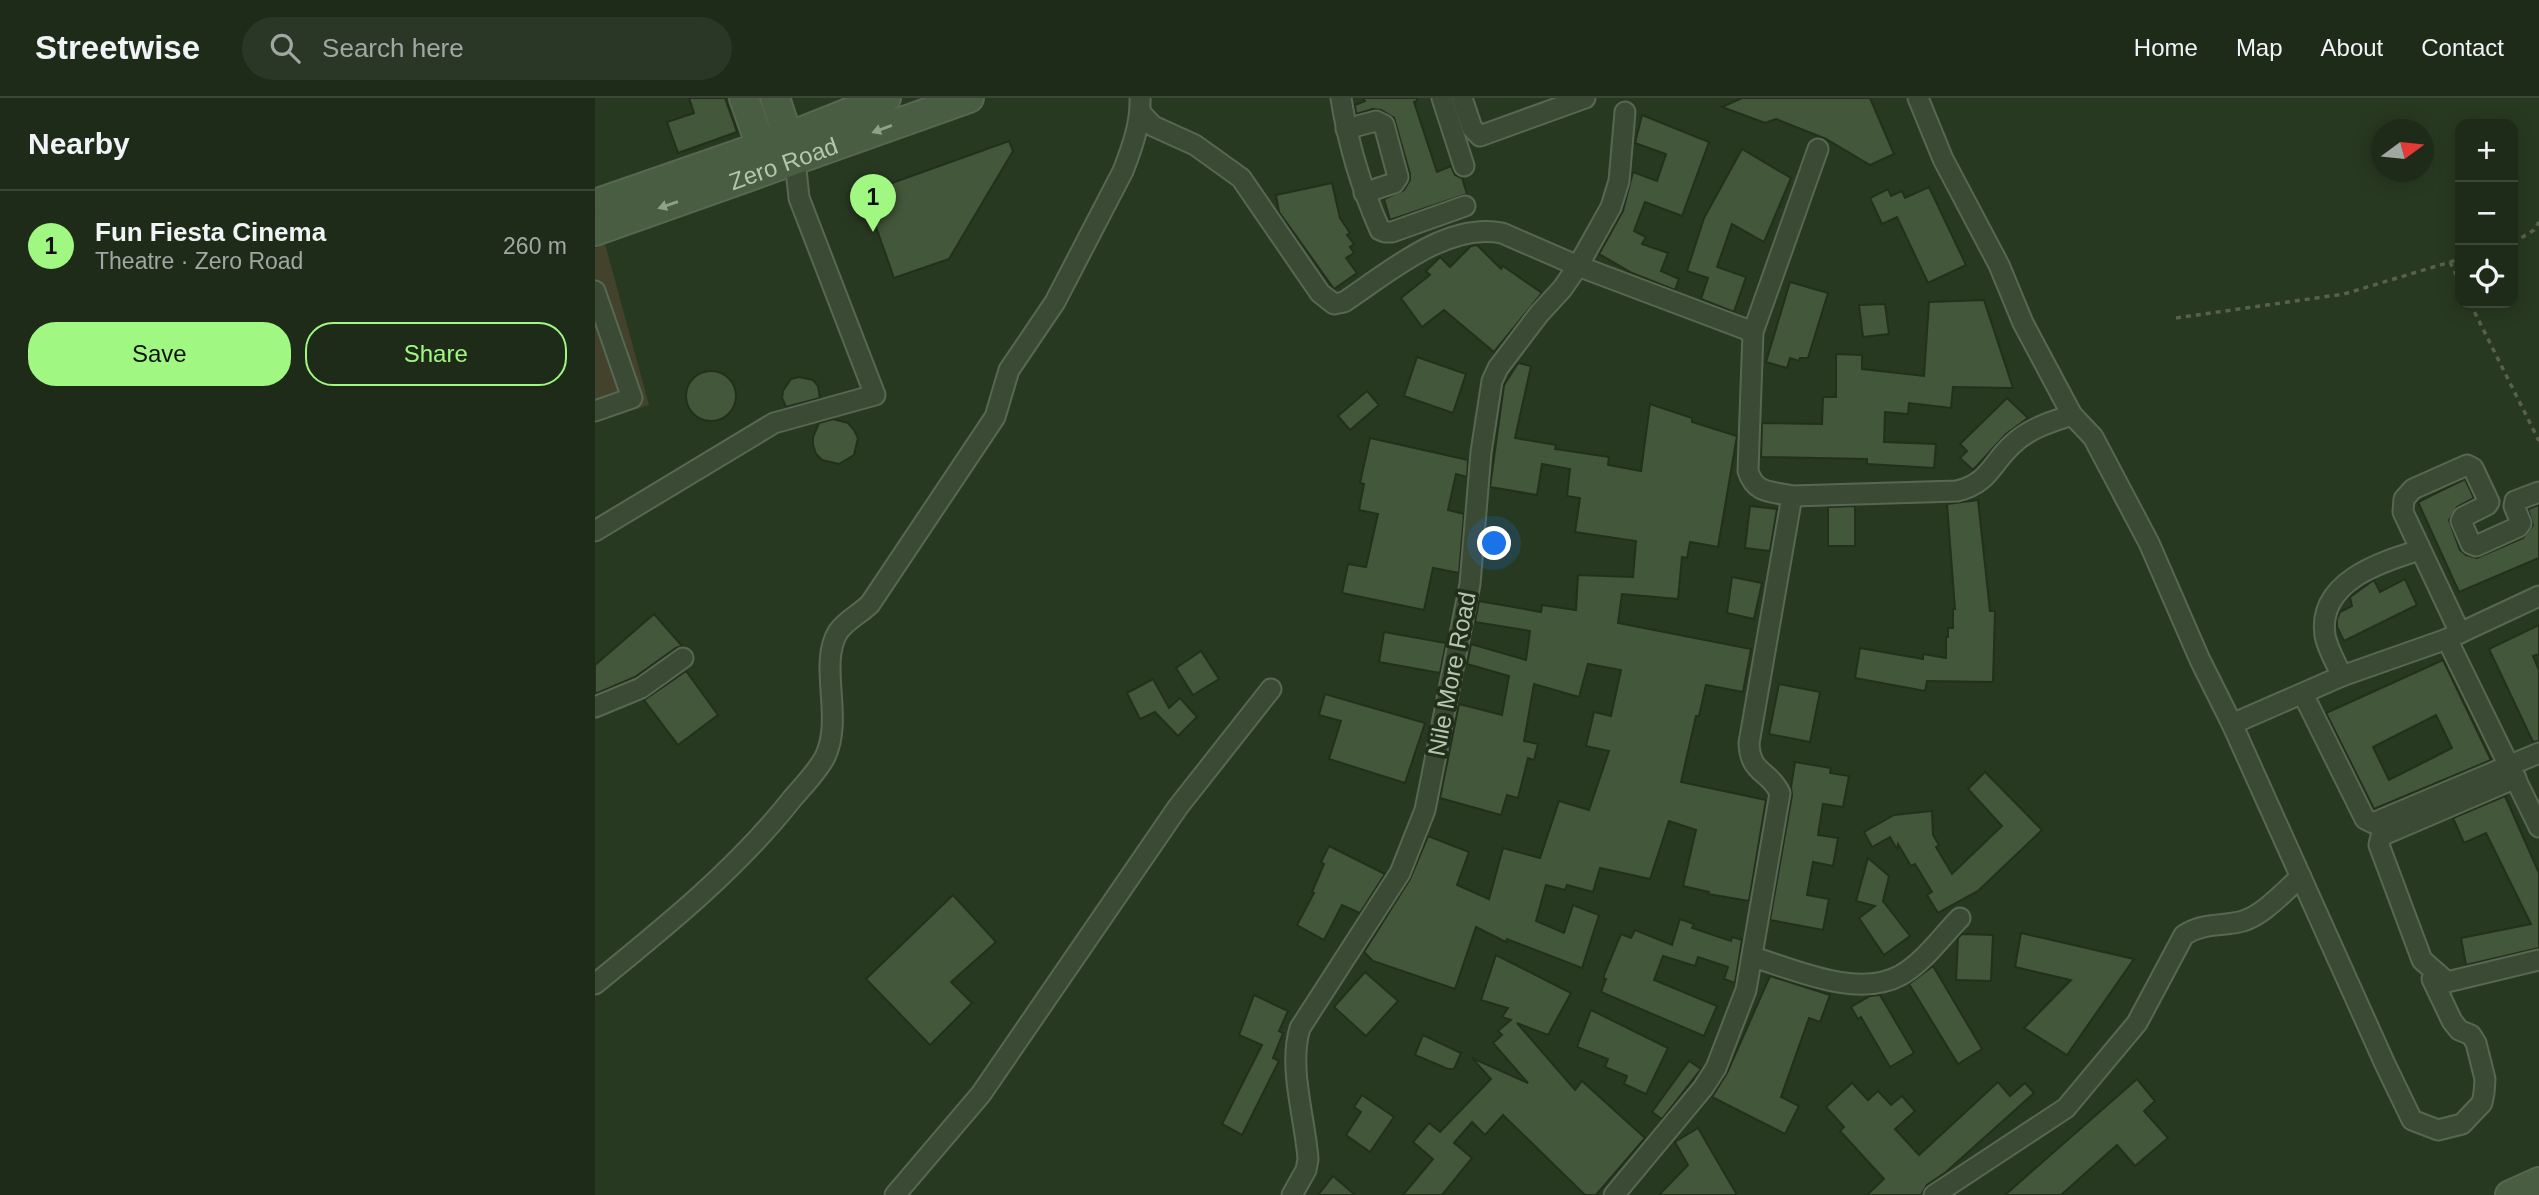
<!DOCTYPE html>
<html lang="en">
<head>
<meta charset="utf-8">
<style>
  body { margin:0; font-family:Arial,sans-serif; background:#2b3726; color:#f1f3f6 }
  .controls { position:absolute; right:21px; top:21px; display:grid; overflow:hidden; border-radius:14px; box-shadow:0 4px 18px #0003 }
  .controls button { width:63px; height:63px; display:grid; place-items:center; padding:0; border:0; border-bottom:2px solid #3c4738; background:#1e2b19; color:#f1f3f6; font:35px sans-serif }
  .compass { position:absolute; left:1776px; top:21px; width:63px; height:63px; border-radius:50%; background:#1e2b19; box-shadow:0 4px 18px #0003; rotate:75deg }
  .you { position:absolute; left:900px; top:446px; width:24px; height:24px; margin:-18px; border:5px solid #fff; border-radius:50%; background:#1a73e8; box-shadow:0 0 0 10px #1a73e833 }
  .badge { display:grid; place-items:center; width:46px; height:46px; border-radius:50%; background:#a0f883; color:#111; font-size:23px; font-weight:700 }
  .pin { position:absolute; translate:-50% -58px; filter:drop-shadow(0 2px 4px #0008) }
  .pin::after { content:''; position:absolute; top:37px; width:24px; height:21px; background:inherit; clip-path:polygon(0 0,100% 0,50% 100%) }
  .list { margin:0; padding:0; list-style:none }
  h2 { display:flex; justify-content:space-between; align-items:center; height:91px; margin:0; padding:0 28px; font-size:30px }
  h2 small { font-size:23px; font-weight:400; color:#a1a7a2 }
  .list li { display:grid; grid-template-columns:46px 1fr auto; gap:21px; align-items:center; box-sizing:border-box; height:112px; padding:0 28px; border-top:2px solid #3c4738 }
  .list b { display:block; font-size:26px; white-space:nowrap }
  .list p { margin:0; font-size:23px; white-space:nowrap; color:#a1a7a2 }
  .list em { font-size:23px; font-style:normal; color:#a1a7a2 }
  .actions { display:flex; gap:14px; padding:21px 28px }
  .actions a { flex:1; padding:16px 0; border:2px solid #a0f883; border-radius:28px; text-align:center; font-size:24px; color:#a0f883 }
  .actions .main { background:#a0f883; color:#111 }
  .icon { flex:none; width:38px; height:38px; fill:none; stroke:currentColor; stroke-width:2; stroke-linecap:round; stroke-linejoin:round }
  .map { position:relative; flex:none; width:1944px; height:1097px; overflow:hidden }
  header { display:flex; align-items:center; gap:42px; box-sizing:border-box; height:98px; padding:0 35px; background:#1e2b19; border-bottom:2px solid #3c4738 }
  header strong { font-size:33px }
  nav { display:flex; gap:38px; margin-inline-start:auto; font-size:24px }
  .search { width:490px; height:63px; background:#2b3726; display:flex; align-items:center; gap:18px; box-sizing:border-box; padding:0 24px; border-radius:38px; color:#a1a7a2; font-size:26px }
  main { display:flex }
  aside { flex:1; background:#1e2b19 }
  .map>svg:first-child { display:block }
</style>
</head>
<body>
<header>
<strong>Streetwise</strong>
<div class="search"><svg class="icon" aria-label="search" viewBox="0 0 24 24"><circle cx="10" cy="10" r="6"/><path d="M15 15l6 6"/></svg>Search here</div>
<nav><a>Home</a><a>Map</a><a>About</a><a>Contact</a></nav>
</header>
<main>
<aside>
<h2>Nearby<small></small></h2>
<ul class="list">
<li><span class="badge">1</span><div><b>Fun Fiesta Cinema</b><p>Theatre · Zero Road</p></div><em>260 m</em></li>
</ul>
<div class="actions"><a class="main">Save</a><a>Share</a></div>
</aside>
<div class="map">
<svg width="1944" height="1097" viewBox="0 0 1944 1097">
  <rect width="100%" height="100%" fill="#283921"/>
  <polygon fill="#43432d" points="10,146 54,307 0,325 0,150"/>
  <g fill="#43573a" stroke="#22301c" stroke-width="2" fill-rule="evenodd">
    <polygon points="94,0 130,0 142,34 83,55 72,24 99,15"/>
    <polygon points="768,0 822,0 822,3 819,4 842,74 856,68 860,77 867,80 872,96 795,122 789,101 809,92 815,82 815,76 799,20 786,12 778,11 761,16 760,7 770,3"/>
    <polygon points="1147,0 1275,0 1299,56 1275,67 1231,41 1181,21 1170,25 1127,9"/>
    <polygon points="1047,17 1114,44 1087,118 1050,104 1039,133 1051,139 1047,146 1073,155 1066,173 1084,181 1080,192 1037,175 1004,156 1028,113 1038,74 1062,83 1071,56 1040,45"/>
    <polygon points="414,43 418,53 354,161 299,180 269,95"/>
    <polygon points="1147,51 1196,80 1169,144 1137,126 1122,169 1151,179 1139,214 1106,201 1113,180 1092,173 1109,120"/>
    <polygon points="737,85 745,120 755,135 752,137 759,146 755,149 759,155 751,160 762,175 739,191 684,114 681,97"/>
    <polygon points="1334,89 1371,167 1333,185 1302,119 1287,126 1275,100 1293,91 1296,98 1307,93 1310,100"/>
    <polygon points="882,147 906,171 908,168 947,195 899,254 849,212 827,229 806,200 835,177 831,173 845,159 855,169 876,148"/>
    <polygon points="1195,184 1233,195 1213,260 1205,260 1204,263 1195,260 1192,270 1171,264"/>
    <polygon points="1389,202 1418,290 1358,289 1356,310 1314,305 1313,316 1290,314 1289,344 1341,346 1339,370 1272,366 1272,361 1166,359 1167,325 1227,326 1228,299 1241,299 1241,256 1267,257 1267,271 1329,278 1334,204"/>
    <polygon points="1290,206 1294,236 1268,239 1264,207"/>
    <polygon points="822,259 871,276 858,315 809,298"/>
    <polygon points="923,265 936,268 920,340 961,347 960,351 1014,359 1013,367 1046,373 1055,306 1097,320 1097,324 1142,338 1123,449 1095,444 1092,460 1087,459 1083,501 1027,496 1023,525 1156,551 1148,594 1111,587 1104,618 1101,618 1086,684 1171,702 1154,803 1113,796 1114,794 1088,788 1101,732 1074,723 1055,781 1005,770 998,794 972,787 970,792 951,787 941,823 969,835 978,807 1004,817 987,870 912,841 911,844 881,829 860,891 778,863 769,854 815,781 833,738 874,754 862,787 894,801 908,750 945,760 964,703 994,712 1014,653 991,648 999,614 1016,618 1026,572 993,566 984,599 939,586 929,643 943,646 939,662 933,660 923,700 912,697 906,717 845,700 864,606 907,617 914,578 872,566 876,546 931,562 935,533 880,524 884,503 946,514 947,507 981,512 983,477 1038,479 1041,443 980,434 985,400 972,398 975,371 947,366 942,397 895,389 909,287"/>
    <circle cx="116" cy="298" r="25"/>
    <polygon points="204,279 218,282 223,288 225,300 191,309 187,300 188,293 196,281"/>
    <polygon points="772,293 784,307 755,332 743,318"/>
    <polygon points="1412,300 1433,320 1411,336 1378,372 1365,360 1372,353 1365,346"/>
    <polygon points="238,321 253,325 259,332 263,340 259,357 244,366 227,362 221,356 218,347 218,339 224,325"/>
    <polygon points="775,340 873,362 872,379 861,376 853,412 869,416 864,475 838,470 829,512 747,495 753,466 771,469 783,416 764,412 769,386 765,385"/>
    <polygon points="1870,381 1879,400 1862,409 1854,422 1865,452 1871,457 1882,460 1928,440 1938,427 1933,411 1944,407 1944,460 1864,494 1823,404"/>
    <polygon points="1383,402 1395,513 1400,513 1398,584 1332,583 1330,593 1260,580 1265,550 1328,561 1328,556 1351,560 1351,539 1353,539 1353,530 1358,530 1358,511 1360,511 1352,406"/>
    <polygon points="1155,408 1182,411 1175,453 1150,450"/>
    <polygon points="1260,408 1260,448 1233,448 1233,409"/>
    <polygon points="1137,479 1167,485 1159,521 1132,515"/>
    <polygon points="1810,481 1822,507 1749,543 1742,529 1742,521 1745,514 1757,508 1755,499 1779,482 1785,494"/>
    <polygon points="59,516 87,548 81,550 40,579 0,596 0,567"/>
    <polygon points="1944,527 1944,556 1938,558 1944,572 1944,643 1938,644 1894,551"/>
    <polygon points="789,534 851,545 845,575 784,564"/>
    <polygon points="606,553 624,581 598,597 581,570"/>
    <path d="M1848 562 1896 662 1779 711 1731 615ZM1841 617 1857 650 1794 682 1778 649Z"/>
    <polygon points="91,573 123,617 83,647 49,602"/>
    <polygon points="558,581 574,610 585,600 602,619 583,638 560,614 545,621 532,595"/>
    <polygon points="1184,586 1225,594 1215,644 1174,636"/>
    <polygon points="730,596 830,625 810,685 734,661 746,623 724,617"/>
    <polygon points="1200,664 1236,670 1235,675 1254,678 1248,709 1228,706 1223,737 1243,740 1238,768 1218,764 1212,797 1234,801 1228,832 1175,822 1197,697 1196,689"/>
    <polygon points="1390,674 1447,732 1383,793 1343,815 1332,797 1337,794 1320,766 1316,768 1303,746 1302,751 1295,739 1277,749 1269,734 1299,717 1337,713 1338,737 1344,747 1341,749 1357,776 1407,728 1373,691"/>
    <polygon points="1910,698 1944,775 1944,850 1871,867 1866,840 1936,826 1891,735 1869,745 1858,720"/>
    <polygon points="734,748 790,776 765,815 747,807 729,842 702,827 719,795 717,794 729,766 726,764"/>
    <polygon points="1273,760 1294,778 1288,803 1315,838 1289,857 1264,820 1280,808 1261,803"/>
    <polygon points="358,797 401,844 356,884 377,905 335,947 271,881"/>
    <polygon points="1085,821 1099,826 1097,830 1136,843 1137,839 1147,842 1140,885 1129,881 1133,869 1103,859 1100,868 1068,858 1059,882 1122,908 1109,938 1006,894 1011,881 1009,881 1009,877 1026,836 1036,840 1040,832 1077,847"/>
    <polygon points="1426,835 1539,861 1472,957 1429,930 1476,882 1420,869"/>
    <polygon points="1367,836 1398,837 1396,883 1361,882 1363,840"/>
    <polygon points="901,857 976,895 953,937 922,925 980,992 987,983 1050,1040 1001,1097 990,1097 908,1017 890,1037 877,1024 859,1045 877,1060 847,1097 808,1097 838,1061 818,1044 834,1025 845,1034 896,981 877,960 933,985 898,945 907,937 903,933 916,922 907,919 913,910 886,902"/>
    <polygon points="1338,868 1387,951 1363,966 1314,886"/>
    <polygon points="770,874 803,903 771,938 739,909"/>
    <polygon points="1175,878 1235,897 1225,924 1214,920 1186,999 1204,1008 1190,1036 1117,999 1132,975"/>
    <polygon points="659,897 693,913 684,933 688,935 678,960 684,963 647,1037 627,1026 667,947 644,937"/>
    <polygon points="1285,897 1319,955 1295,969 1266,919 1263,921 1256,909 1275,898"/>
    <polygon points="996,912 1073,950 1051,996 1029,986 1032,978 1010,969 1013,961 982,949"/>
    <polygon points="828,937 866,955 859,971 853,971 820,957"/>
    <polygon points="1094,963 1106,971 1067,1021 1057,1014"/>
    <polygon points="1542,981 1560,1003 1549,1013 1573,1040 1540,1068 1522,1047 1466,1097 1410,1097"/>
    <polygon points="1403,984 1415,998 1430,985 1439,995 1351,1074 1332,1087 1326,1097 1272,1097 1289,1081 1245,1033 1249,1029 1231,1009 1257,985 1273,1002 1283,993 1296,1007 1307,998 1320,1013 1300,1031 1324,1057"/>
    <polygon points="767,997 799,1019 775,1054 751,1037 766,1014 759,1009"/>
    <polygon points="1103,1030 1142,1097 1064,1097 1093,1067 1080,1044"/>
    <polygon points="738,1078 760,1097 723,1097"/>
  </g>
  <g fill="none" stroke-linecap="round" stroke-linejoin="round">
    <g stroke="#586753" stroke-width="23">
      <g id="street">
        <path d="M746 0C753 46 766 89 785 132L790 134H797L870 108"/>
        <polyline points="847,0 869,68"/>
        <polyline points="867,0 877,30 885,38 990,0"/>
        <polyline points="1323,0 1348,61 1404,167 1428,225 1477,317 1498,339 1554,445 1605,562 1637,626 1790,966 1817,1022 1843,1032 1867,1026 1887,1005 1889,995 1890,981 1881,945 1876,937 1864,932 1857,923 1837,881"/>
        <path d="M545 14 558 28 600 47 646 80 725 195 739 206 749 204C793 175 851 124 907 135L983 168 1158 234"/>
        <polyline points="751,31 781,23 789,27 803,79 799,85 769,95"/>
        <polyline points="0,193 37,300 0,313"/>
        <path d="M1197 398C1176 393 1160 396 1153 373L1158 234 1223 51"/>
        <polyline points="0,433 179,325 280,297 204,100 200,62"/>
        <polyline points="1865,535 1808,414 1809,401 1818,391 1872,367 1878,370 1894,404 1892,407 1868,419 1866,423 1876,446 1881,448 1923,429 1926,425 1919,408 1920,403 1944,394"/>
        <polyline points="1852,541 1944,729"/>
        <path d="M1747 578C1741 565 1733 552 1730 538 1722 484 1785 464 1825 452"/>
        <polyline points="1708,596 1770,721 1778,725 1944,655"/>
        <polyline points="0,609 46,590 88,560"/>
        <polyline points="1637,626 1747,578 1852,541 1944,498"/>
        <polyline points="1921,680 1786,738 1784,747 1827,862 1852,884 1944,862"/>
        <path d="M1158 859C1201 872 1263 901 1306 877 1329 864 1347 838 1365 820"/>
        <path d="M0 886C70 829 141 772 197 701 208 688 222 674 230 659 249 619 223 567 243 534 251 522 265 516 275 506L400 319 414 272 460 204 528 73C537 50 546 25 545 0"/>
        <polyline points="300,1097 386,996 583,709 676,591"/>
        <path d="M697 1097 711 1072 713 1061C710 1020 693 969 705 930L805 775 830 712 875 486 886 354 897 283 903 270 944 216 967 191 983 168 1016 109 1024 83 1030 14"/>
        <path d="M1019 1097 1108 990 1121 970 1151 892 1185 695C1174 672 1155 676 1154 645L1197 398 1362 393C1395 385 1396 365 1419 345 1435 330 1456 324 1477 317"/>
        <path d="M1339 1097 1471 1010 1542 925 1589 837C1610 824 1626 829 1648 823 1670 816 1689 793 1706 779"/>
      </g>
    </g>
    <g stroke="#586753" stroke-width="32">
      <g id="secondary">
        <polyline points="149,0 171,62"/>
        <polyline points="180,0 199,57"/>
        <polyline points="0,106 193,39 291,0"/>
        <path id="s1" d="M0 133 374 0"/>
        <polyline points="1915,1097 1944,1084"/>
      </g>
    </g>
    <g stroke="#5a614a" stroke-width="3.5" stroke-dasharray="5 5" stroke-linecap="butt">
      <polyline points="1918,145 1939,132 1944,124"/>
      <polyline points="1855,164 1865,185"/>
      <polyline points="1875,205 1944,343"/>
      <polyline points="1581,220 1749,196 1865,161"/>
    </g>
    <use href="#street" stroke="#3b4a35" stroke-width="19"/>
    <use href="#secondary" stroke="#495d43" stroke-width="28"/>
  </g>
  <defs><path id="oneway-solid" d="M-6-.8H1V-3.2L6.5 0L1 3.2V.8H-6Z" transform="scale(1.75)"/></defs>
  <g fill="#8fa18a">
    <use href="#oneway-solid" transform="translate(287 31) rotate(160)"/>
    <use href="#oneway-solid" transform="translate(73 107) rotate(161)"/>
  </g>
  <g text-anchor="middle" stroke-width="7" stroke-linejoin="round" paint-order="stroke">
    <g font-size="24" fill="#b5c6b0" stroke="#202e1a">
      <text dy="8" stroke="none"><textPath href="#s1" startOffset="200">Zero Road</textPath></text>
      <text transform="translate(857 576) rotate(-79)" y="8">Nile More Road</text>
    </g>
  </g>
</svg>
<div class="controls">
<button>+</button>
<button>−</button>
<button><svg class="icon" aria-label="locate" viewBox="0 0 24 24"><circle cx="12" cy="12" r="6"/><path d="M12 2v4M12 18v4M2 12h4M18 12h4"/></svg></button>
</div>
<svg class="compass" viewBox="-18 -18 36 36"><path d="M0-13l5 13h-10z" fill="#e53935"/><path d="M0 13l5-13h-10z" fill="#a1a7a2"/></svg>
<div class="you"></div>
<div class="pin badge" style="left:278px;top:134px">1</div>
</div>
</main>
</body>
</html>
